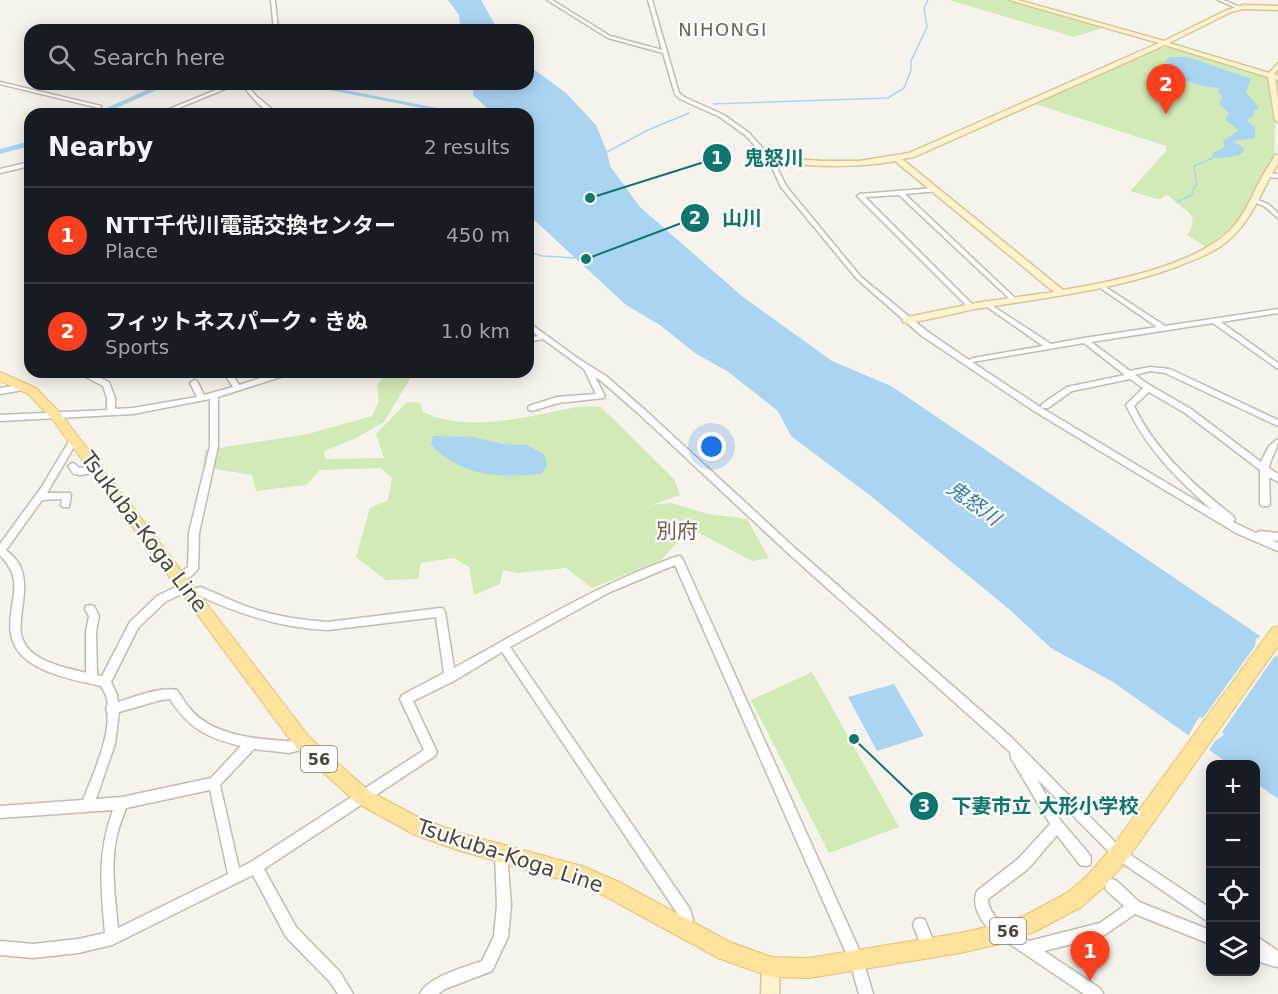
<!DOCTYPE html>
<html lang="en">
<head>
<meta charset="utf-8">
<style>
  body { margin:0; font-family:"DejaVu Sans","Noto Sans JP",sans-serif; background:#242831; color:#f1f3f6 }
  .controls { position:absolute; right:18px; bottom:18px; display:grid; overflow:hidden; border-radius:12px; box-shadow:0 3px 15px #0003 }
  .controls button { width:54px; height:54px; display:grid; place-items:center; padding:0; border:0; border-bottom:2px solid #363941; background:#171b24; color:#f1f3f6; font:30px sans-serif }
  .you { position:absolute; left:712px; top:447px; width:21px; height:21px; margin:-15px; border:4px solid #fff; border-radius:50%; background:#1a73e8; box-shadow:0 0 0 9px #1a73e833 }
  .badge { display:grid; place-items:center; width:39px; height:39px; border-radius:50%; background:#fc3f1d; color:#fff; font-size:20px; font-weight:700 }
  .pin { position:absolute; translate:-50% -50px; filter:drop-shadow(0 2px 3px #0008) }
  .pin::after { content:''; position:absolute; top:32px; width:21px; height:18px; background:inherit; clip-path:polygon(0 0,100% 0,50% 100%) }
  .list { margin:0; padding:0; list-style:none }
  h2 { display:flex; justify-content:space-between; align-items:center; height:78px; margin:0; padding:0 24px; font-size:26px }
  h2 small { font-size:20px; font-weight:400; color:#9ea1a6 }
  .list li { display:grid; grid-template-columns:39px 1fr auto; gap:18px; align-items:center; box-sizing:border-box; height:96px; padding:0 24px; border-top:2px solid #363941 }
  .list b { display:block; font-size:22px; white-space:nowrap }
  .list p { margin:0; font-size:20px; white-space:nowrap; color:#9ea1a6 }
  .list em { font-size:20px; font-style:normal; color:#9ea1a6 }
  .icon { flex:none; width:33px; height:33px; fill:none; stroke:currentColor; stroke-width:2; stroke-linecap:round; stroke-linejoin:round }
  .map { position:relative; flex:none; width:1278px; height:994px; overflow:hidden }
  .search { position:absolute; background:#171b24; box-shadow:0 3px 15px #0003; left:24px; top:24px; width:510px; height:66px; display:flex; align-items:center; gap:15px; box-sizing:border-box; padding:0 21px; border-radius:18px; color:#9ea1a6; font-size:22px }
  .panel { position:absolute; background:#171b24; box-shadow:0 3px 15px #0003; left:24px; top:108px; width:510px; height:270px; border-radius:18px }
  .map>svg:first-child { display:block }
</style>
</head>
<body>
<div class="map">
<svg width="1278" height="994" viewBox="0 0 1278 994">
  <rect width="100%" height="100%" fill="#f6f3ec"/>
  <g fill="#d2eab5">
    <polygon points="949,0 1005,0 1102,28 1074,37"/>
    <path d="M1172 47 1269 77 1275 118 1274 156 1239 221 1206 247 1187 235C1202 212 1183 211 1169 196L1166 195 1161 199H1157L1130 191 1166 151V146L1035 104 1161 48Z"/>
    <path d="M386 372H414L384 422 354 439 324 451 325 459 384 458 376 434 407 402 420 403 423 412C459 429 504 422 542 414 566 410 575 405 601 407L674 479 680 495 652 505 671 503 708 514 747 519 769 558 752 561 690 528 661 560 592 588 566 568 517 573 503 570 500 584 474 595 469 567 454 558 421 563 418 579 386 580 356 557 370 508 388 500 392 478 381 468 320 470 306 485 256 491 252 475 203 467 205 450 308 434 372 416 379 401 377 386Z"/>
    <polygon points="812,672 899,827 829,853 751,700"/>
  </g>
  <g fill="#a9d4f2">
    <polygon points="448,0 481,0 498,30 461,30 459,15"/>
    <polygon points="1169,57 1188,57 1251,79 1246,92 1259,108 1254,111 1253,117 1246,120 1255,127 1255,138 1234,141 1244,149 1243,153 1232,157 1212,158 1213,153 1225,147 1223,141 1239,130 1225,120 1229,113 1219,104 1222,97 1218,91 1220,88 1202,86 1181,79 1178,69 1166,61"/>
    <polygon points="528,65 566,93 596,125 607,152 610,166 640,207 743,297 832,361 891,386 1278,648 1278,799 1256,783 1256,764 1229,764 1113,682 1051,648 1009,609 872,497 791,436 778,411 727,371 695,353 660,325 626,305 531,217 528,210 528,114 484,114 486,107 473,95 473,84 528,84"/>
    <path d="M433 436 473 437 503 444 527 445 545 455 547 466 541 474C499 478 463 477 431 445Z"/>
    <polygon points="894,684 924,736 877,751 848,697"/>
  </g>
  <polygon fill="#f6f3ec" points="1264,634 1278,644 1278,656 1274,657 1222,732 1224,735 1215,741 1207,753 1187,738 1199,717 1203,718 1255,646 1256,639"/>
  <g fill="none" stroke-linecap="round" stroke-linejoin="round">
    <g stroke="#a9d4f2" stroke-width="1.5">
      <polyline points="713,104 888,98 904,88 911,70 911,61 927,27 924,8 928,0"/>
      <polyline points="605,153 648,130 689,113"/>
      <polyline points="1177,202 1193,194 1192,191 1197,185 1194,166 1213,158"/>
      <polyline points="528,252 543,256 575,258"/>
    </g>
    <g fill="#a9d4f2" fill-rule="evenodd">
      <polygon points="160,84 170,84 103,114 93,114"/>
      <polygon points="299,84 314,84 468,114 452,114"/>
      <polygon points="30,141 30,146 0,154 0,149"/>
    </g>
    <g stroke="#c2bbae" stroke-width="3">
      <g id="street">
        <polygon points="271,0 275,0 278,30 274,30"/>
        <path d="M547 0H552L610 36 662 50 648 0H652L679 93 684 97 724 115 749 133 773 159 786 186 861 277 928 332 969 360 973 358 1043 346 983 304V302L985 301 1051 344 1084 338 1157 327 1099 287V285L1101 284 1165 326 1278 309V313L1221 322 1278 363V369L1213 323 1091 342 1130 371 1150 367 1170 369 1278 420V426L1165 373 1150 371 1135 375 1148 384 1191 409 1261 462 1269 446 1278 439C1278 449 1271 456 1269 468L1278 474V482L1269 477 1270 504 1268 506H1262L1260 504V470L1185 413 1149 392 1134 406C1155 451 1195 486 1233 516L1235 519 1233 522 1256 533 1260 531 1278 533V541L1271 540 1278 543V551L1236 533 1034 411 922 336 857 279 781 187 769 161 745 135 720 117 680 99 675 94 663 53 608 38ZM1084 343 1125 375 1067 387 1042 404 1041 406 1042 408H1048L1072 391 1130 379 1143 388 1126 405C1145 447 1178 480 1212 510L1040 407 972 362Z"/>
        <polygon points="1218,0 1223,0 1242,8 1239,9"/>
        <polygon points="0,82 101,106 101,107 99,108 0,84"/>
        <polygon points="231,84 237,84 164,114 157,114"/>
        <path d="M242 84H246L257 97 278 114C264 114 249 94 242 84Z"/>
        <polygon points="30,162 30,166 0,173 0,169"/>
        <polygon points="1266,173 1278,174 1278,178 1264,176 1264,174"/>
        <polygon points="935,188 938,190 937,191 905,194 1016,299 1016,301 1012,301 899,195 865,197 973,305 971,306 967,306 857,196 860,194"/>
        <polygon points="1255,199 1268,204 1278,213 1278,218 1264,206 1253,202 1253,200"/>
        <path d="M528 322 576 357 606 376 645 410 796 549 1011 737 1123 850 1210 908V923L1115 858 1037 779 1061 821 1090 855 1091 860 1090 865 1085 866 1080 865 1057 835 1028 869 988 899C988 919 1015 932 1029 941L1100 923 1124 906 1107 891 1105 886 1107 881 1112 879 1117 881 1139 902 1210 930V944L1135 914 1103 936 1044 951 1101 989 1103 994H1084L992 932C981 921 971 907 977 891L1018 859 1050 824 1011 758 1010 752 790 555 639 414 600 380 595 377 605 396 604 398 558 403 532 411 529 410 528 408 529 406 557 397 596 394 584 369 543 339 528 342V338L538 336 528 328Z"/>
        <path d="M70 372H88L109 382 115 398V409L133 408 197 397 190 383 194 380 197 381 204 395 233 387 223 372H231L239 385 279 372H291L290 374 218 397V446L199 533 198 569C194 575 183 583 176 581L174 578 176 575 188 567 189 533 210 446V399L133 414 0 421V415L107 410V398L103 386 84 376 71 374Z"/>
        <polygon points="26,384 30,387 29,389 0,394 0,388"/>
        <path d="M74 437 78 440 47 493H70L71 495 69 507H63L61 505 62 499 42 500 6 550C12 555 18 561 21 568 26 582 24 596 22 610 21 618 20 626 21 634 26 661 64 667 86 673V632L89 616 85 609 86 606 90 605 94 606 99 616 96 632 97 675 102 676 130 622 157 596 182 584 186 583 190 584 191 587 190 590 165 602 138 628 111 682 117 695 118 702C134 697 161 686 177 690 184 701 190 711 201 719 223 736 258 739 285 741 293 742 301 737 308 740L310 744 308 748 289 753 254 749 220 785 239 868 251 862 424 750 400 699 402 695 444 673 436 617 328 630C282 628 241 615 200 596L192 599 188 598 187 595 188 592 200 587C216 593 232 601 248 607 274 616 301 620 328 622L440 608 444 609 445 612 454 668C527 628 598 584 678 556L681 557 683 560 862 956 873 994H859L850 962 675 565 610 592 510 647 690 909 693 920 686 931 681 933 676 931 674 926 679 916 502 652 454 681 413 701 437 752 435 756 264 869 296 927 340 972 353 994H338L330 982 286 937 253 875 112 945 78 953 33 958 0 955V941L33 944 78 939 105 933C101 888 97 853 113 810L0 818V806L83 800C91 780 114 728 106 709 110 701 105 693 101 686 71 679 17 671 11 634 9 625 11 615 12 606 16 583 17 574 0 555V544L41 488 71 438ZM170 699C189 729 208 738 241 746L211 778 122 797 96 799 115 744 119 712 161 700ZM210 790 228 874 118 928C115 897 110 865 117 835 119 826 123 817 126 808Z"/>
        <path d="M72 463 75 464 79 468 95 466 99 469C95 472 80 477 74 474 73 474 69 467 68 466Z"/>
        <path d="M501 848 505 850 507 854 511 905 508 937 492 971 445 989 438 994H420C427 977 465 967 482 961L494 936 497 905 495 854 497 850Z"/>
        <polygon points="920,918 925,920 936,948 934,953 929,955 924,953 913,925 915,920"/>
        <polygon points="1256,936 1278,951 1278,966 1276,967 1256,961"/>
      </g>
    </g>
    <g stroke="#d6c79b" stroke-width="3">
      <g id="secondary">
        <path d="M1009 0H1018L1164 41 1227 10 1243 5 1278 6V10L1243 9 1231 12 1169 43 1269 73 1278 63V69L1274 74 1278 76V80L1275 79 1278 99V122L1275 120 1268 77 1165 45 914 157 902 159 1063 290C1112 282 1199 265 1233 227 1246 213 1252 195 1261 179 1265 171 1271 163 1275 155H1278V163C1261 191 1252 222 1225 243 1211 254 1193 260 1176 267 1110 291 1043 298 975 309 958 312 916 324 903 322V318L976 303 1054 292 895 161C862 167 829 167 795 164 786 163 775 164 767 160L771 158 824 161H859L909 153 1159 43Z"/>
        <polygon points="771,958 778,960 780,967 779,994 761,994 762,967 764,960"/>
      </g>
    </g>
    <g stroke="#e6c16a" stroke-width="2">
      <polygon id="primary" points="0,372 36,388 60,413 310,738 369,791 420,818 460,833 582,866 617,881 730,942 771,957 809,958 960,933 1005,923 1024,916 1067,893 1089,874 1112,847 1272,628 1278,626 1278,646 1126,861 1103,888 1081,907 1036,931 1005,943 960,953 809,978 771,977 718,958 603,895 581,885 460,851 415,835 357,803 298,750 52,419 28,394 0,381"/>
    </g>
    <use href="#street" fill="#fff" fill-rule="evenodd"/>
    <use href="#secondary" fill="#fff3cd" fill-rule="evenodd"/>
    <use href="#primary" fill="#ffe39c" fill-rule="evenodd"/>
  </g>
  <g text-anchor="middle" stroke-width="4.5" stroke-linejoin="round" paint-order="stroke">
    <g fill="#fff" stroke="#817c74" stroke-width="1.5">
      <rect x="301" y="746" width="36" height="26" rx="4.5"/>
      <rect x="990" y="918" width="36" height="26" rx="4.5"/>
    </g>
    <g font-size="16" font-weight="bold" fill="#4b4439">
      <text x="319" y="765">56</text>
      <text x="1008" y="937">56</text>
    </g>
    <g font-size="18" letter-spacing="1.5" fill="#6e6250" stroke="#fff">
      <text x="723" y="36">NIHONGI</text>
    </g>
    <g font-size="20" font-style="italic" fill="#2e7ab2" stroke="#fff">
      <text transform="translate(974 503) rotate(36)" y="7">鬼怒川</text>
    </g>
    <g font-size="21" fill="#6e6250" stroke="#fff">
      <text x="677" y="538">別府</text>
    </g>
    <g font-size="21" fill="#4b4439" stroke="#fff">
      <text transform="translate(144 532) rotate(53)" y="7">Tsukuba-Koga Line</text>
      <text transform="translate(510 856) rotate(18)" y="7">Tsukuba-Koga Line</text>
    </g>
  </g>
  <path fill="none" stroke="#0f766e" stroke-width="2" d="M590 198L717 158M586 259L695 218M854 739L924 806"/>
  <g fill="#0f766e" stroke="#fff" stroke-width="2">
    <circle cx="590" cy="198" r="6"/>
    <circle cx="586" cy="259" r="6"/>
    <circle cx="854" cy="739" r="6"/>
    <circle cx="717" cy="158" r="15"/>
    <circle cx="695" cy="218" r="15"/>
    <circle cx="924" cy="806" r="15"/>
  </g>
  <g font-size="18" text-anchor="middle" font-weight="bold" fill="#fff">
    <text x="717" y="164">1</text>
    <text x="695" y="224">2</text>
    <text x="924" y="812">3</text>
  </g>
  <g font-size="20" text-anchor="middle" font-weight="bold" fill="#0f766e" stroke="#fff" stroke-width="4.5" stroke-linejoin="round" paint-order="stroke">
    <text x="774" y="165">鬼怒川</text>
    <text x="742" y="225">山川</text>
    <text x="1045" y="813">下妻市立 大形小学校</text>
  </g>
</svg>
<div class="controls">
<button>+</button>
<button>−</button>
<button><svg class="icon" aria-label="locate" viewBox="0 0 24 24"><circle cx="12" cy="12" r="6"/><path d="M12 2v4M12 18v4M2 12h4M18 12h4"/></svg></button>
<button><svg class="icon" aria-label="layers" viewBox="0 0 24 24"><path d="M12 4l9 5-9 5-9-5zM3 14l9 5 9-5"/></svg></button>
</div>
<div class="you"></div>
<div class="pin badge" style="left:1090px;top:981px">1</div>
<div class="pin badge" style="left:1166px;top:114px">2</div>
<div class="search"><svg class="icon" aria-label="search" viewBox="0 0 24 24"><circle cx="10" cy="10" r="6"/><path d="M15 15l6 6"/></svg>Search here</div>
<section class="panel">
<h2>Nearby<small>2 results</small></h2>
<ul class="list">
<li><span class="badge">1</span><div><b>NTT千代川電話交換センター</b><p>Place</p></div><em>450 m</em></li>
<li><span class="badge">2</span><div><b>フィットネスパーク・きぬ</b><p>Sports</p></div><em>1.0 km</em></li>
</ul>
</section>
</div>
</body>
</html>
